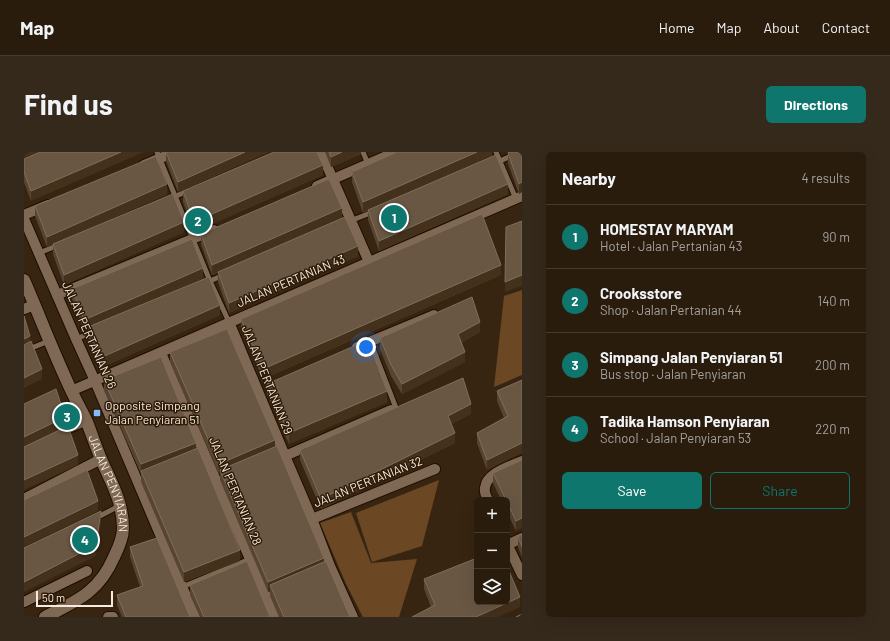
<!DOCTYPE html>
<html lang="en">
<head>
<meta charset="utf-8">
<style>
  body { margin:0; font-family:Barlow,sans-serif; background:#35291b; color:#f1f3f6 }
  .controls { position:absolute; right:12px; bottom:12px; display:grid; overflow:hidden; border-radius:6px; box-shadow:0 4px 16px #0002 }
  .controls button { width:36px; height:36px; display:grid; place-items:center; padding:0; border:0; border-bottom:1px solid #453a2e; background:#291c0d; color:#f1f3f6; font:20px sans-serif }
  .scale { position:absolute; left:12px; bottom:10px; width:77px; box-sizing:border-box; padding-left:4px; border:2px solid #f7eade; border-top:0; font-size:11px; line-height:14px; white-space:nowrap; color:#f7eade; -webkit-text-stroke:3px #2d1b07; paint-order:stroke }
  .you { position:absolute; left:342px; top:195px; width:14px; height:14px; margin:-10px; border:3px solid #fff; border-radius:50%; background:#1a73e8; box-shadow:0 0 0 6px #1a73e833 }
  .badge { display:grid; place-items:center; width:26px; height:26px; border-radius:50%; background:#0f766e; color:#fff; font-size:13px; font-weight:700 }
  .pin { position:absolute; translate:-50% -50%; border:2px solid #fff; box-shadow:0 1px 4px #0006 }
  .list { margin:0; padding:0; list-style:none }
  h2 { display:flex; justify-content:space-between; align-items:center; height:52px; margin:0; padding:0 16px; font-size:17px }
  h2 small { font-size:13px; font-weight:400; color:#a5a19d }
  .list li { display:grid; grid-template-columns:26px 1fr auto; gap:12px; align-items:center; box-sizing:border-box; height:64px; padding:0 16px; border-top:1px solid #453a2e }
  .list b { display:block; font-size:15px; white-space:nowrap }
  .list p { margin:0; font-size:13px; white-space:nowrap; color:#a5a19d }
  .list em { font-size:13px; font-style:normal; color:#a5a19d }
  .actions { display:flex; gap:8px; padding:12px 16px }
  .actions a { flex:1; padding:9px 0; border:1px solid #0f766e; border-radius:6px; text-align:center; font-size:14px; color:#0f766e }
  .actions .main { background:#0f766e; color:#fff }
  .icon { flex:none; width:22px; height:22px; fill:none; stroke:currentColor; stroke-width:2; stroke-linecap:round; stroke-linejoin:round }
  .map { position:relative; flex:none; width:498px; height:465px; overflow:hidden; border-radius:6px }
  header { display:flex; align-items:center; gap:24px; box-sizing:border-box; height:56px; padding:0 20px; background:#291c0d; border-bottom:1px solid #453a2e }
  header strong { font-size:19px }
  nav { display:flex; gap:22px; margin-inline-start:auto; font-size:14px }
  .intro { display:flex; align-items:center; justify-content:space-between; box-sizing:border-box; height:96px; padding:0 24px }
  h1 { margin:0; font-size:28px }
  .button { padding:10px 18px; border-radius:6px; background:#0f766e; color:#fff; font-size:14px; font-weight:700 }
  main { display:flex; gap:24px; padding:0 24px }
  aside { flex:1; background:#291c0d; border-radius:6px; box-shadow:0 4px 16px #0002 }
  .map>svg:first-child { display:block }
</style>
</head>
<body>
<header>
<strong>Map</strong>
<nav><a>Home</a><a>Map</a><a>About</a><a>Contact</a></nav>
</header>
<div class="intro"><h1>Find us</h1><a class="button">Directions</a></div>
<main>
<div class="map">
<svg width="498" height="465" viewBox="0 0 498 465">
  <rect width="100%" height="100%" fill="#372511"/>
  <g fill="#6b4823">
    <polygon points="498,138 498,223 470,235 480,144"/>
    <polygon points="415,328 398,394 348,410 332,361"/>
    <polygon points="327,360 347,411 393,407 375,465 339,465 322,432 296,371"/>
  </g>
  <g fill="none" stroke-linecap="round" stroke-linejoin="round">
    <g stroke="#1e0d00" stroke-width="7">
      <g id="lane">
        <polyline points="133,0 186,129 205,170"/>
        <polyline points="339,0 344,12"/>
        <polyline points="472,0 492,47"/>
        <polyline points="469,12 496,0"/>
        <polyline points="145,47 164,39"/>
        <polyline points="326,69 349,60"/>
        <polyline points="15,101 35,93"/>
        <polyline points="181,131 200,123"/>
        <polyline points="52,187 69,180"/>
        <polyline points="346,189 372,256"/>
        <polyline points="0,199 25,189"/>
        <polyline points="41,280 63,271"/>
        <polyline points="72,366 95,354"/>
        <polyline points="158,435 226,407"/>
      </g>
    </g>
    <g stroke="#1e0d00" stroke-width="12">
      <g id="street">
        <polyline points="297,0 345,110"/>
        <polyline points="120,13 151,0"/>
        <polyline points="293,34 372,0"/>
        <polyline points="0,63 24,53"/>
        <polyline points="0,67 52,187 71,229 171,465"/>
        <polyline points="33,143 190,78"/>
        <polyline points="0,157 10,153"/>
        <polyline points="205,170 261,304 288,367 306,414 329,465"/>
        <polyline points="333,195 410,163"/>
        <polyline points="137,201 251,465"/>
        <polyline points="47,239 498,44"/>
        <polyline points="261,304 367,258"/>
        <polyline points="0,347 77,307"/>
        <path d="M464 348C462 344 460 340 461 336 462 321 487 314 498 309"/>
        <polyline points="288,367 411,317"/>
        <polyline points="483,392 498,423"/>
        <polyline points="483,393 498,386"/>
        <polyline points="0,450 63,419"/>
        <polyline points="84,465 89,465"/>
      </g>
    </g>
    <g stroke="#1e0d00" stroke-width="14">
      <g id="secondary">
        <path id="s1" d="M0 128C16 165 30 202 47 238 52 249 58 259 63 270 68 283 72 295 77 307 87 330 99 350 99 376 99 386 94 397 90 405 75 440 53 449 21 465"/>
      </g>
    </g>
    <use href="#lane" stroke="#7f6954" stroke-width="5"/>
    <use href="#street" stroke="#7f6954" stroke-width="10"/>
    <use href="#secondary" stroke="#7f6954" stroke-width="12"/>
  </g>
  <g fill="#584531">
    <polygon points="16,0 7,49 0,30 0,7"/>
    <polygon points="142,0 244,0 154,40 142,9"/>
    <polygon points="301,0 337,0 337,2 307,15"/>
    <polygon points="468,0 468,4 367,48 484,42 355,99 344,68 344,59 339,61 328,30 328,20"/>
    <polygon points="498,0 495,42 484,11 484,1"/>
    <polygon points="299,23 170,80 159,50 159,39"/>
    <polygon points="143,42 43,86 160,80 40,133 29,102 29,92 23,95 11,64 11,54"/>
    <polygon points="318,66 218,110 334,104 205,161 194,130 194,121 188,123 177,92 177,82"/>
    <polygon points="477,123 239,227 217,177 217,167"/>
    <polygon points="179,126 125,150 196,163 76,216 64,185 64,176 60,178 48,147 48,137"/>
    <polygon points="456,180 437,191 441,210 378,242 367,224 356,197 356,186"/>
    <polygon points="146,200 251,294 300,410 326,465 255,465 246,444 246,439 244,440 196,328 196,321 195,322 146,210"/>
    <polygon points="80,228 172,297 216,409 160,430 117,330 117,322 80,238"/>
    <polygon points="498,228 463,318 453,291 453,281 480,266 473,249 473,239"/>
    <polygon points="243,232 363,250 265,292 243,242"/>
    <polygon points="447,262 427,272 431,291 297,357 276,308 276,298"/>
    <polygon points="498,308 492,379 483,360 483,348 477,348 469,331 469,321"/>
    <polygon points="498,383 498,405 494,395 494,385"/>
    <polygon points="106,395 166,465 98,465 93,453 93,443 116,435 106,405"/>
    <polygon points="400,427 496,455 407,455 400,437"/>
    <polygon points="166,433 246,465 176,465 166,443"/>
  </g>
  <g fill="#44311c">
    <polygon points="0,0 14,0 0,6"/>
    <polygon points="97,0 120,0 7,49 7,39"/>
    <polygon points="221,0 244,0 154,40 154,30"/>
    <polygon points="318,0 337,0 337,2 307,15 307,5"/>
    <polygon points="453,0 468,0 468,4 339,61 339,50"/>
    <polygon points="299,13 299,23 170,80 170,70"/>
    <polygon points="498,30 498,40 495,42 495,32"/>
    <polygon points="143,32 143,42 23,95 23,85"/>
    <polygon points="484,32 484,42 355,99 355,89"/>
    <polygon points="318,56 318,66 188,123 188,113"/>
    <polygon points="160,70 160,80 40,133 40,123"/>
    <polygon points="334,94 334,104 205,161 205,151"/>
    <polygon points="477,113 477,123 239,227 239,217"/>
    <polygon points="179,116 179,126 60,178 60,168"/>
    <polygon points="498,123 498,134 481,140 481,130"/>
    <polygon points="196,153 196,163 76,216 76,206"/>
    <polygon points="456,170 456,180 434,193 434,182"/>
    <polygon points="6,184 6,194 0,197 0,187"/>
    <polygon points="441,200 441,210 378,242 378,232"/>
    <polygon points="18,217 18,227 0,236 0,226"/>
    <polygon points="363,239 363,250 265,292 265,281"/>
    <polygon points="447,252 447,262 424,274 424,264"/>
    <polygon points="41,265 41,276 0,295 0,285"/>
    <polygon points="431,281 431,291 297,357 297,347"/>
    <polygon points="251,288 251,298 196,318 196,321 195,322 195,312"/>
    <polygon points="172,291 172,301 117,320 117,312"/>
    <polygon points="498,291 498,301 463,318 463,308"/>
    <polygon points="54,303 54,313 0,338 0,328"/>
    <polygon points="74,349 74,359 0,395 0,385"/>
    <polygon points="77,359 77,369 72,404 0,440 0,430"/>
    <polygon points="498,366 498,376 492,379 492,369"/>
    <polygon points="216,398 216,409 160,430 160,420"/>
    <polygon points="300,406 300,416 246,433 246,439 244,440 244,430"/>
    <polygon points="496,445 496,455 474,465 452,465"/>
  </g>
  <g fill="#695744" stroke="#7f6e5c">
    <polygon points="16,0 97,0 7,39 0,20 0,7"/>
    <polygon points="142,0 221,0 154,30"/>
    <polygon points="250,0 293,0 299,13 170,70 159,39"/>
    <polygon points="305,0 318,0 307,5"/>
    <polygon points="373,0 453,0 339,50 328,20"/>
    <polygon points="485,0 498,0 498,30 495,32 484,1"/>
    <polygon points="472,3 484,32 355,89 344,58"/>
    <polygon points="132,4 143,32 23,85 11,54"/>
    <polygon points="305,27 318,56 188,113 177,82"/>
    <polygon points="149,42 160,70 40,123 29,92"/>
    <polygon points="458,62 477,113 239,217 217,167"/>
    <polygon points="321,65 334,94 205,151 194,120"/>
    <polygon points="498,69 498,123 481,130 482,75"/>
    <polygon points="168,87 179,116 60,168 48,137"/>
    <polygon points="185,125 196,153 76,206 64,175"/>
    <polygon points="448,145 456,170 434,182 441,200 378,232 367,213 356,186"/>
    <polygon points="0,164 6,184 0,187"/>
    <polygon points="203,177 251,288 195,312 146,200"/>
    <polygon points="344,188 363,239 265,281 243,232"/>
    <polygon points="7,189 18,217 0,226 0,193"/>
    <polygon points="137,205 172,291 117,312 80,228"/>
    <polygon points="439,226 447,252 424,264 431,281 297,347 276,298"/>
    <polygon points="498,228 498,291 463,308 453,281 484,264 473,239"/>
    <polygon points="32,237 41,265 0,285 0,252"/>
    <polygon points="44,274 54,303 0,328 0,295"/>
    <polygon points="253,294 300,406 244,430 196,318"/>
    <polygon points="174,296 216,398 160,420 117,319"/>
    <polygon points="498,308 498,366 492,369 483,350 483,348 482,348 469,321"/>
    <polygon points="63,318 74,349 0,385 0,348"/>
    <polygon points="77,359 72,393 0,430 0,396"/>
    <polygon points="498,383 498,395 494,385"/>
    <polygon points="133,386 166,465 102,465 93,443 119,434 106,395"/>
    <polygon points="453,406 453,450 483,450 483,414 496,445 452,465 388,465 411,453 400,427"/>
    <polygon points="223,409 246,465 180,465 166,433"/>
    <polygon points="302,409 326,465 260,465 246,433"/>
    <polygon points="498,462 498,465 492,465"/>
  </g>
  <rect fill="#85bbfb" stroke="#2d1b07" stroke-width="1.5" x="69" y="257" width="8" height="8" rx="2"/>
  <g text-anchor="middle" stroke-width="3" stroke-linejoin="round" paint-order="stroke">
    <g font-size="12" fill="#f7eade" stroke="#2d1b07">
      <text transform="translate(267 129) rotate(-23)" y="4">JALAN PERTANIAN 43</text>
      <text transform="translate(65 183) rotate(66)" y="4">JALAN PERTANIAN 26</text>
      <text transform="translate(243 228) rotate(68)" y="4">JALAN PERTANIAN 29</text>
      <text transform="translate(344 330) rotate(-22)" y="4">JALAN PERTANIAN 32</text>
      <text dy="4" stroke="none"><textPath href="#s1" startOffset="221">JALAN PENYIARAN</textPath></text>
      <text transform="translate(211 339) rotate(67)" y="4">JALAN PERTANIAN 28</text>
    </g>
    <g font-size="12" fill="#f7eade" stroke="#2d1b07" text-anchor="start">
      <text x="81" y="258">Opposite Simpang<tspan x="81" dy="14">Jalan Penyiaran 51</tspan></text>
    </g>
  </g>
</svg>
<div class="controls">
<button>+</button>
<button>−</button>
<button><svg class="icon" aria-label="layers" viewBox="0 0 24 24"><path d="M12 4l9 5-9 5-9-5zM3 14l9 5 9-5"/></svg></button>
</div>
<div class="scale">50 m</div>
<div class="you"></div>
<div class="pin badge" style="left:370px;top:66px">1</div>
<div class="pin badge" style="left:174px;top:69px">2</div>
<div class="pin badge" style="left:43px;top:265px">3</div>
<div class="pin badge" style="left:61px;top:388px">4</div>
</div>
<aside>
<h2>Nearby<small>4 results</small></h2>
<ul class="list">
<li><span class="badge">1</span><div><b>HOMESTAY MARYAM</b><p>Hotel · Jalan Pertanian 43</p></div><em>90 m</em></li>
<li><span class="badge">2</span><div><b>Crooksstore</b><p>Shop · Jalan Pertanian 44</p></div><em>140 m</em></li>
<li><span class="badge">3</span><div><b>Simpang Jalan Penyiaran 51</b><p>Bus stop · Jalan Penyiaran</p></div><em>200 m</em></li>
<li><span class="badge">4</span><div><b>Tadika Hamson Penyiaran</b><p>School · Jalan Penyiaran 53</p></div><em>220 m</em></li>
</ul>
<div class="actions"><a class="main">Save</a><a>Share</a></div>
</aside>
</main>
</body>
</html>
